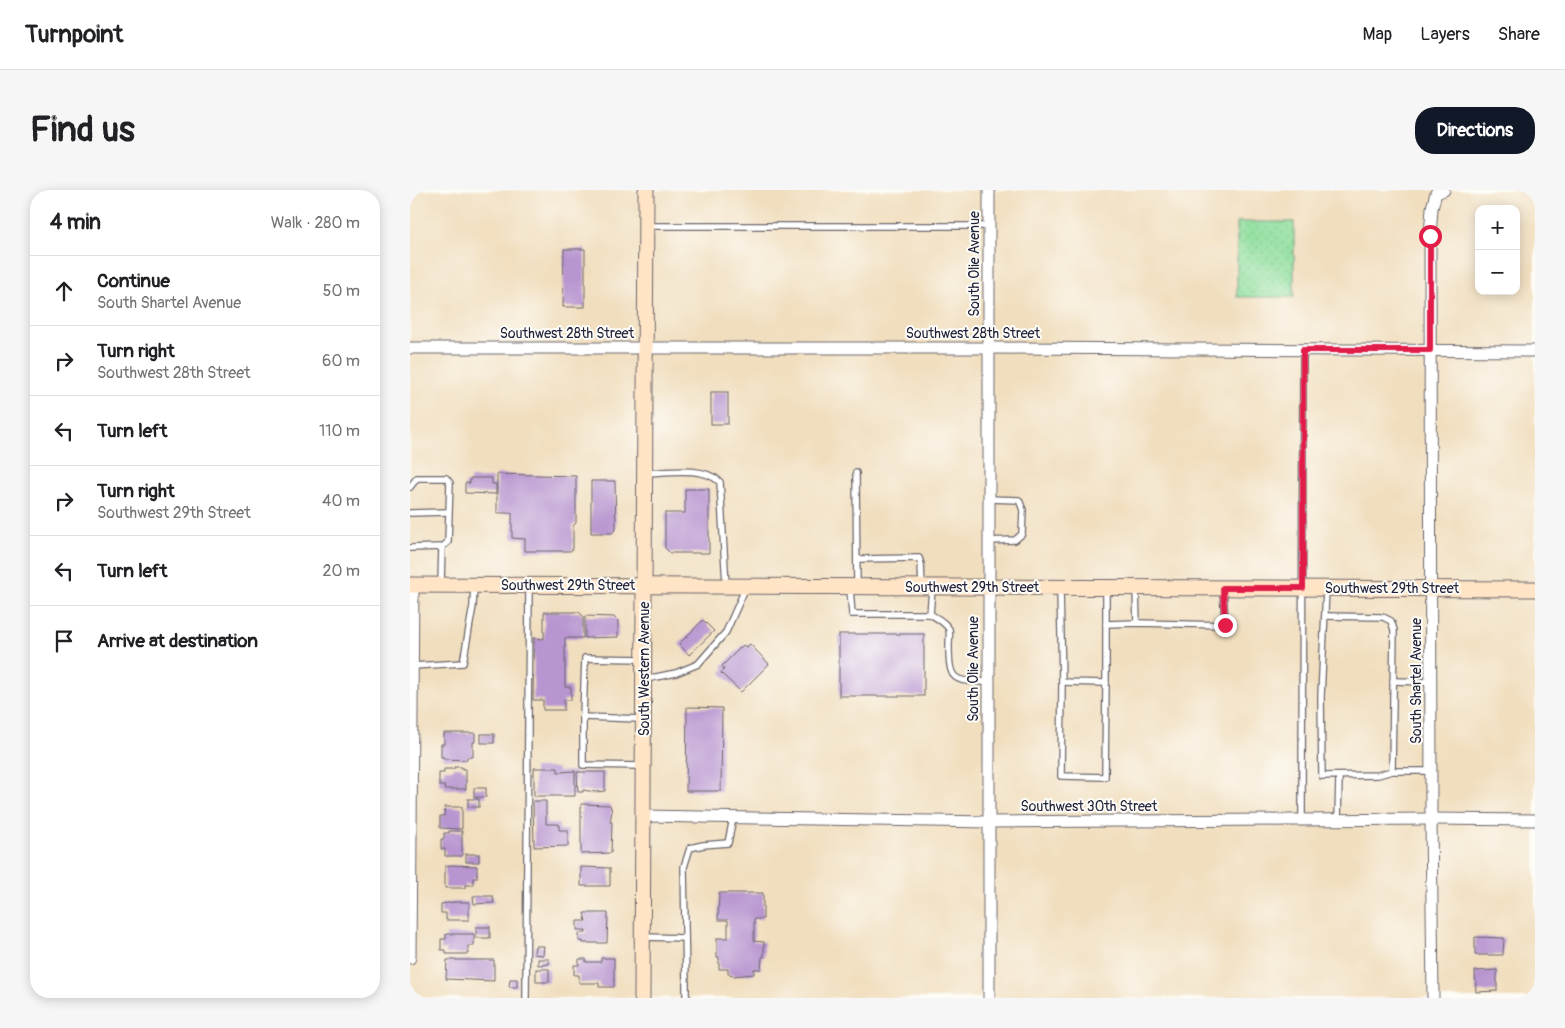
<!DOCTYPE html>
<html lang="en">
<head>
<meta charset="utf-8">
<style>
  body { margin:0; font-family:Pangolin,sans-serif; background:#f6f6f6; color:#202124 }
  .controls { position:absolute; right:15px; top:15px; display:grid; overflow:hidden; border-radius:10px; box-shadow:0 2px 12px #0003 }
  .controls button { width:45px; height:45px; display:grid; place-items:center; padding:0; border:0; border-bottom:1px solid #e0e0e0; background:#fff; color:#202124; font:25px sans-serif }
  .stop { position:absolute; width:15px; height:15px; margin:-11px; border:4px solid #e11d48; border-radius:50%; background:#fff }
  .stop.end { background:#e11d48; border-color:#fff; box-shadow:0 1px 5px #0008 }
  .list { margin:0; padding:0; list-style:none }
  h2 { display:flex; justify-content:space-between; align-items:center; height:65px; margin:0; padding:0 20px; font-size:21px }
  h2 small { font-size:16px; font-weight:400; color:#757577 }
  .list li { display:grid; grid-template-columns:32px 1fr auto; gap:15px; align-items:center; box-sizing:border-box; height:70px; padding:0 20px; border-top:1px solid #e0e0e0 }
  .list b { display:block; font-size:19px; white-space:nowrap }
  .list p { margin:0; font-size:16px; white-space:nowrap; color:#757577 }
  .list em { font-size:16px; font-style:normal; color:#757577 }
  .icon { flex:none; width:28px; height:28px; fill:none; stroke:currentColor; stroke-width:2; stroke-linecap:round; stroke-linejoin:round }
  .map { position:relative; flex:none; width:1125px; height:808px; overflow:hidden; border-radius:20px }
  header { display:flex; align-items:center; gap:30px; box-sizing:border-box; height:70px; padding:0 25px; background:#fff; border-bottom:1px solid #e0e0e0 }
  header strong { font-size:24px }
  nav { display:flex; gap:28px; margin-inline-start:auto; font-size:18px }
  .intro { display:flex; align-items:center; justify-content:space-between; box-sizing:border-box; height:120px; padding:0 30px }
  h1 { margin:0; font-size:35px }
  .button { padding:12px 22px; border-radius:20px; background:#111827; color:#fff; font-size:18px; font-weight:700 }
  main { display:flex; gap:30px; padding:0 30px }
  aside { flex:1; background:#fff; border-radius:20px; box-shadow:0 2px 12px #0003 }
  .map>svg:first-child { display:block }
</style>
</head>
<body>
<header>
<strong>Turnpoint</strong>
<nav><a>Map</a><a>Layers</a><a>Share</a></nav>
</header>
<div class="intro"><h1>Find us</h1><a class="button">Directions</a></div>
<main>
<aside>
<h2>4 min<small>Walk · 280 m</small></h2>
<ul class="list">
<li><svg class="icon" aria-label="ahead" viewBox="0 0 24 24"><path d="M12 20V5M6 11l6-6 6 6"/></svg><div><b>Continue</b><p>South Shartel Avenue</p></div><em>50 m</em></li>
<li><svg class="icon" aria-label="right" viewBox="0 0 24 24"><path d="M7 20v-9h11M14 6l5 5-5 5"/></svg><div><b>Turn right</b><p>Southwest 28th Street</p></div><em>60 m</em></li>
<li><svg class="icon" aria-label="left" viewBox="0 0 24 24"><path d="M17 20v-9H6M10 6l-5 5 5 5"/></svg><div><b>Turn left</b></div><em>110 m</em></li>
<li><svg class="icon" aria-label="right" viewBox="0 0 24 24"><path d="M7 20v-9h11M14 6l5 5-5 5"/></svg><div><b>Turn right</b><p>Southwest 29th Street</p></div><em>40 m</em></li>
<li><svg class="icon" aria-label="left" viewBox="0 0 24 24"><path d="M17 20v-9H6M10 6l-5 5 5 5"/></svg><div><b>Turn left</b></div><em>20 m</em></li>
<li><svg class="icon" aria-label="arrive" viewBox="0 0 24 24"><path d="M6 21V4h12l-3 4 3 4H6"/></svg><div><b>Arrive at destination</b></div></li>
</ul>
</aside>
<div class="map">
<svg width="1125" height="808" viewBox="0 0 1125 808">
  <defs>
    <pattern id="park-dots" width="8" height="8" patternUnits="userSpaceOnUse" patternTransform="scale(1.25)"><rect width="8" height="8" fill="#90df9e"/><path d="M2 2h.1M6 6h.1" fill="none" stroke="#7cbf89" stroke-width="1.8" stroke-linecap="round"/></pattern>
  </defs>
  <rect width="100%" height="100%" fill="#fdfcf7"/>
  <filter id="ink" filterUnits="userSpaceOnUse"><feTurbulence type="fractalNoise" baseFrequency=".02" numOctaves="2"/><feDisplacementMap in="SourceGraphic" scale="10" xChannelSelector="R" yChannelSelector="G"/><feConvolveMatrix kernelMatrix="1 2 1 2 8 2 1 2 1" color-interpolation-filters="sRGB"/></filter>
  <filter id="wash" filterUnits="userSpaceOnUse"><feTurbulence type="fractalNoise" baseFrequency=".0096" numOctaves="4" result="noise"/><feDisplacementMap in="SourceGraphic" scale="20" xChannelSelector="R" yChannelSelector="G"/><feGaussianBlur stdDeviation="1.12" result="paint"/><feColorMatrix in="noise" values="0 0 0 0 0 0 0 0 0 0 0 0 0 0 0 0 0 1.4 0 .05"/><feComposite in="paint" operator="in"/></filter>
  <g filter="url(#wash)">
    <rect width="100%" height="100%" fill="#f1debe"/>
    <rect fill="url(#park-dots)" stroke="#59806c" x="827" y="32" width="57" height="75"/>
    <g id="blocks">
      <g fill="#b895d0">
        <polygon points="154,59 175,59 175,117 153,117"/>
        <rect x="301" y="202" width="17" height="32"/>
        <polygon points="87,284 166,286 166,333 163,336 163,359 160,361 115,361 115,349 102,348 102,323 87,323"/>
        <polygon points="60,288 82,288 82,294 86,294 86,304 55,303 55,293 60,293"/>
        <polygon points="181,291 205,291 206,339 202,343 181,343"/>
        <polygon points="275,299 299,299 299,363 260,363 255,358 255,323 275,323"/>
        <polygon points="134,422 169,422 173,426 173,448 155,448 155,497 161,497 161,510 154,510 154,520 133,520 133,510 123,510 124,448 134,449"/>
        <polygon points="175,426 204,427 208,431 208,447 175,448"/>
        <polygon points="293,430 304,441 279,465 269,454"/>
        <rect x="429" y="444" width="85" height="62"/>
        <polygon points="340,454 359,474 331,502 311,483 314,479 312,476 333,455 336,457"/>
        <polygon points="277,517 312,518 311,601 276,601"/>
        <polygon points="34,543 65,543 65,552 63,552 63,567 57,567 57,570 34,569 34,567 31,567 31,554 34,554"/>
        <rect x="71" y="544" width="13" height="9"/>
        <polygon points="44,577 52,577 52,579 56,579 56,599 34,599 35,596 29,596 29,583 34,583 34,579 44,579"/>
        <polygon points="124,578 148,578 148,582 165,581 165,606 124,606"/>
        <polygon points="167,582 195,582 195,601 185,602 173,600 173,602 168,602"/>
        <rect x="64" y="598" width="12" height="9"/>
        <rect x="58" y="609" width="11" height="8"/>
        <polygon points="123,611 136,611 136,634 149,634 149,640 158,640 158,656 124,657"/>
        <polygon points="171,614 200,615 202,621 200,632 202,632 201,663 171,664"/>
        <polygon points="35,617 52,617 52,639 30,638 30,626 34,626"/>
        <polygon points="39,641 52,641 52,666 35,666 35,659 31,659 31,649 34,649 34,643 39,643"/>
        <rect x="56" y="664" width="13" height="8"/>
        <polygon points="39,675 67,676 67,688 63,688 63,695 55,695 55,698 35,698 35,676 39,676"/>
        <polygon points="171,677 200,678 200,696 171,696"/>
        <polygon points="309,703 353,703 353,729 344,729 344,751 354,752 354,767 352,767 351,779 344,779 344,784 323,786 323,785 318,784 318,779 309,779 309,767 307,767 307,748 318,748 318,730 308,730"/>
        <polygon points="63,706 83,706 84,713 64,714"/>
        <polygon points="44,712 59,712 59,730 36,730 36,723 31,723 31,714"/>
        <polygon points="174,723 198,723 197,753 173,753 173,751 169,751 169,743 176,743 176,740 167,740 167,731 176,731"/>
        <rect x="66" y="737" width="14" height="11"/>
        <polygon points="36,744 64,744 64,756 58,756 58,764 36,764 36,760 31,760 31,749 36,749"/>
        <polygon points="1065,747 1094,748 1093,765 1065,765"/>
        <polygon points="125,756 134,756 133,765 124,764"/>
        <polygon points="191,768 204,768 204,797 189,797 189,793 169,793 169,785 164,785 164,775 169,775 169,769 176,769 176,772 191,772"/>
        <polygon points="128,769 139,769 139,774 128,775"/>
        <polygon points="37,770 84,770 84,791 36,789"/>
        <rect x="126" y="779" width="13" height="13"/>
        <polygon points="1087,780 1087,801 1066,802 1065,781"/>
        <polygon points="100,789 107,789 107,797 99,797"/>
      </g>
    </g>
  </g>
  <g filter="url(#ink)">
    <use href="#blocks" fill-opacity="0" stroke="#6a6469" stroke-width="1"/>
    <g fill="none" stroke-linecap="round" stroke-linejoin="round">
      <g stroke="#6a6469" stroke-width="8">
        <g id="service">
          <polyline points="236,36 579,36"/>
          <path d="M237 283C259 282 294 276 310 292L316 395"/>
          <polyline points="446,283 447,396"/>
          <polyline points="0,297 7,288 36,288 40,293 38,352 32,357"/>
          <polyline points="578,309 609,310 613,320 612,344 605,350 578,351"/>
          <polyline points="0,323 38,322"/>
          <polyline points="0,358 32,357 31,393"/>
          <polyline points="447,369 509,368 511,374 512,397"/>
          <polyline points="440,399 442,424 520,424"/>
          <path d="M522 399 520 424C527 428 535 432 539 439 540 443 539 450 539 455 539 492 543 491 578 492"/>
          <polyline points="650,399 652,492 696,493 696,399"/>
          <polyline points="726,399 727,433"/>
          <polyline points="916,400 911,506 912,586 968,585 982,581 1021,581"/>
          <polyline points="915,426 973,427 981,431 984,440 982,581"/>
          <polyline points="696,434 727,433 815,435 813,398"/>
          <polyline points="3,476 53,473 63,416 64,396"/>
          <polyline points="236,489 266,483 288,474 316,442 336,397"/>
          <polyline points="983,491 1021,492"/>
          <polyline points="652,492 651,586 695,587 696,493"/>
          <polyline points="173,527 173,575 232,576"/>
          <polyline points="231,529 173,527 175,468 232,469"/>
          <polyline points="892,630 893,160"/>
          <polyline points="928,630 929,586"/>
          <polyline points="233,747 275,748"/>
          <polyline points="116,808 119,395"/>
          <polyline points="278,808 276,806 276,794 274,677 280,658 293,655 318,653 323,628"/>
        </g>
      </g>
      <g stroke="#6a6469" stroke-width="13">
        <g id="minor">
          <polyline points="579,0 579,808"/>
          <polyline points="0,158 579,158 1125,161"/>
          <polyline points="234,626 579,632 1021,629 1125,630"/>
          <polyline points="0,768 3,395"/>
          <polyline points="1023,808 1021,629 1020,46 1022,18 1026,3 1034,0"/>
        </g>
      </g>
      <g stroke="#6a6469" stroke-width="17">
        <g id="secondary">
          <polyline points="0,395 1125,399"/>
          <polyline points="232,808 236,0"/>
        </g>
      </g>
      <use href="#service" stroke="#fff" stroke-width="5.5"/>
      <use href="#minor" stroke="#fff" stroke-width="11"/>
      <use href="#secondary" stroke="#ffe4c6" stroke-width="15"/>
    </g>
  </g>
  <g fill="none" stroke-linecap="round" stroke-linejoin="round" filter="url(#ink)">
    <polyline stroke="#e11d48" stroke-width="6" points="815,435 813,398 893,398 893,160 1020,160 1020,46"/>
  </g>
  <g text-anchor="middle" stroke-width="4" stroke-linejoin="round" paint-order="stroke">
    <g font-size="14" fill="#22223b" stroke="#fdfcf7">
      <text transform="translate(564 74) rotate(-90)" y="5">South Olie Avenue</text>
      <text x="157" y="148">Southwest 28th Street</text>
      <text x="563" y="148">Southwest 28th Street</text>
      <text x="158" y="400">Southwest 29th Street</text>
      <text x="562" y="402">Southwest 29th Street</text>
      <text x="982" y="403">Southwest 29th Street</text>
      <text transform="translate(234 479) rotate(-90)" y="5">South Western Avenue</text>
      <text transform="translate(563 479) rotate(-90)" y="5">South Olie Avenue</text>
      <text transform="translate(1006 491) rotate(-90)" y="5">South Shartel Avenue</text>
      <text x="679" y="621">Southwest 30th Street</text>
    </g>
  </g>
</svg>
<div class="controls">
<button>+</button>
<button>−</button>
</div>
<div class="stop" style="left:1020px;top:46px"></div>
<div class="stop end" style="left:815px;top:435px"></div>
</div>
</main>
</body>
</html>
